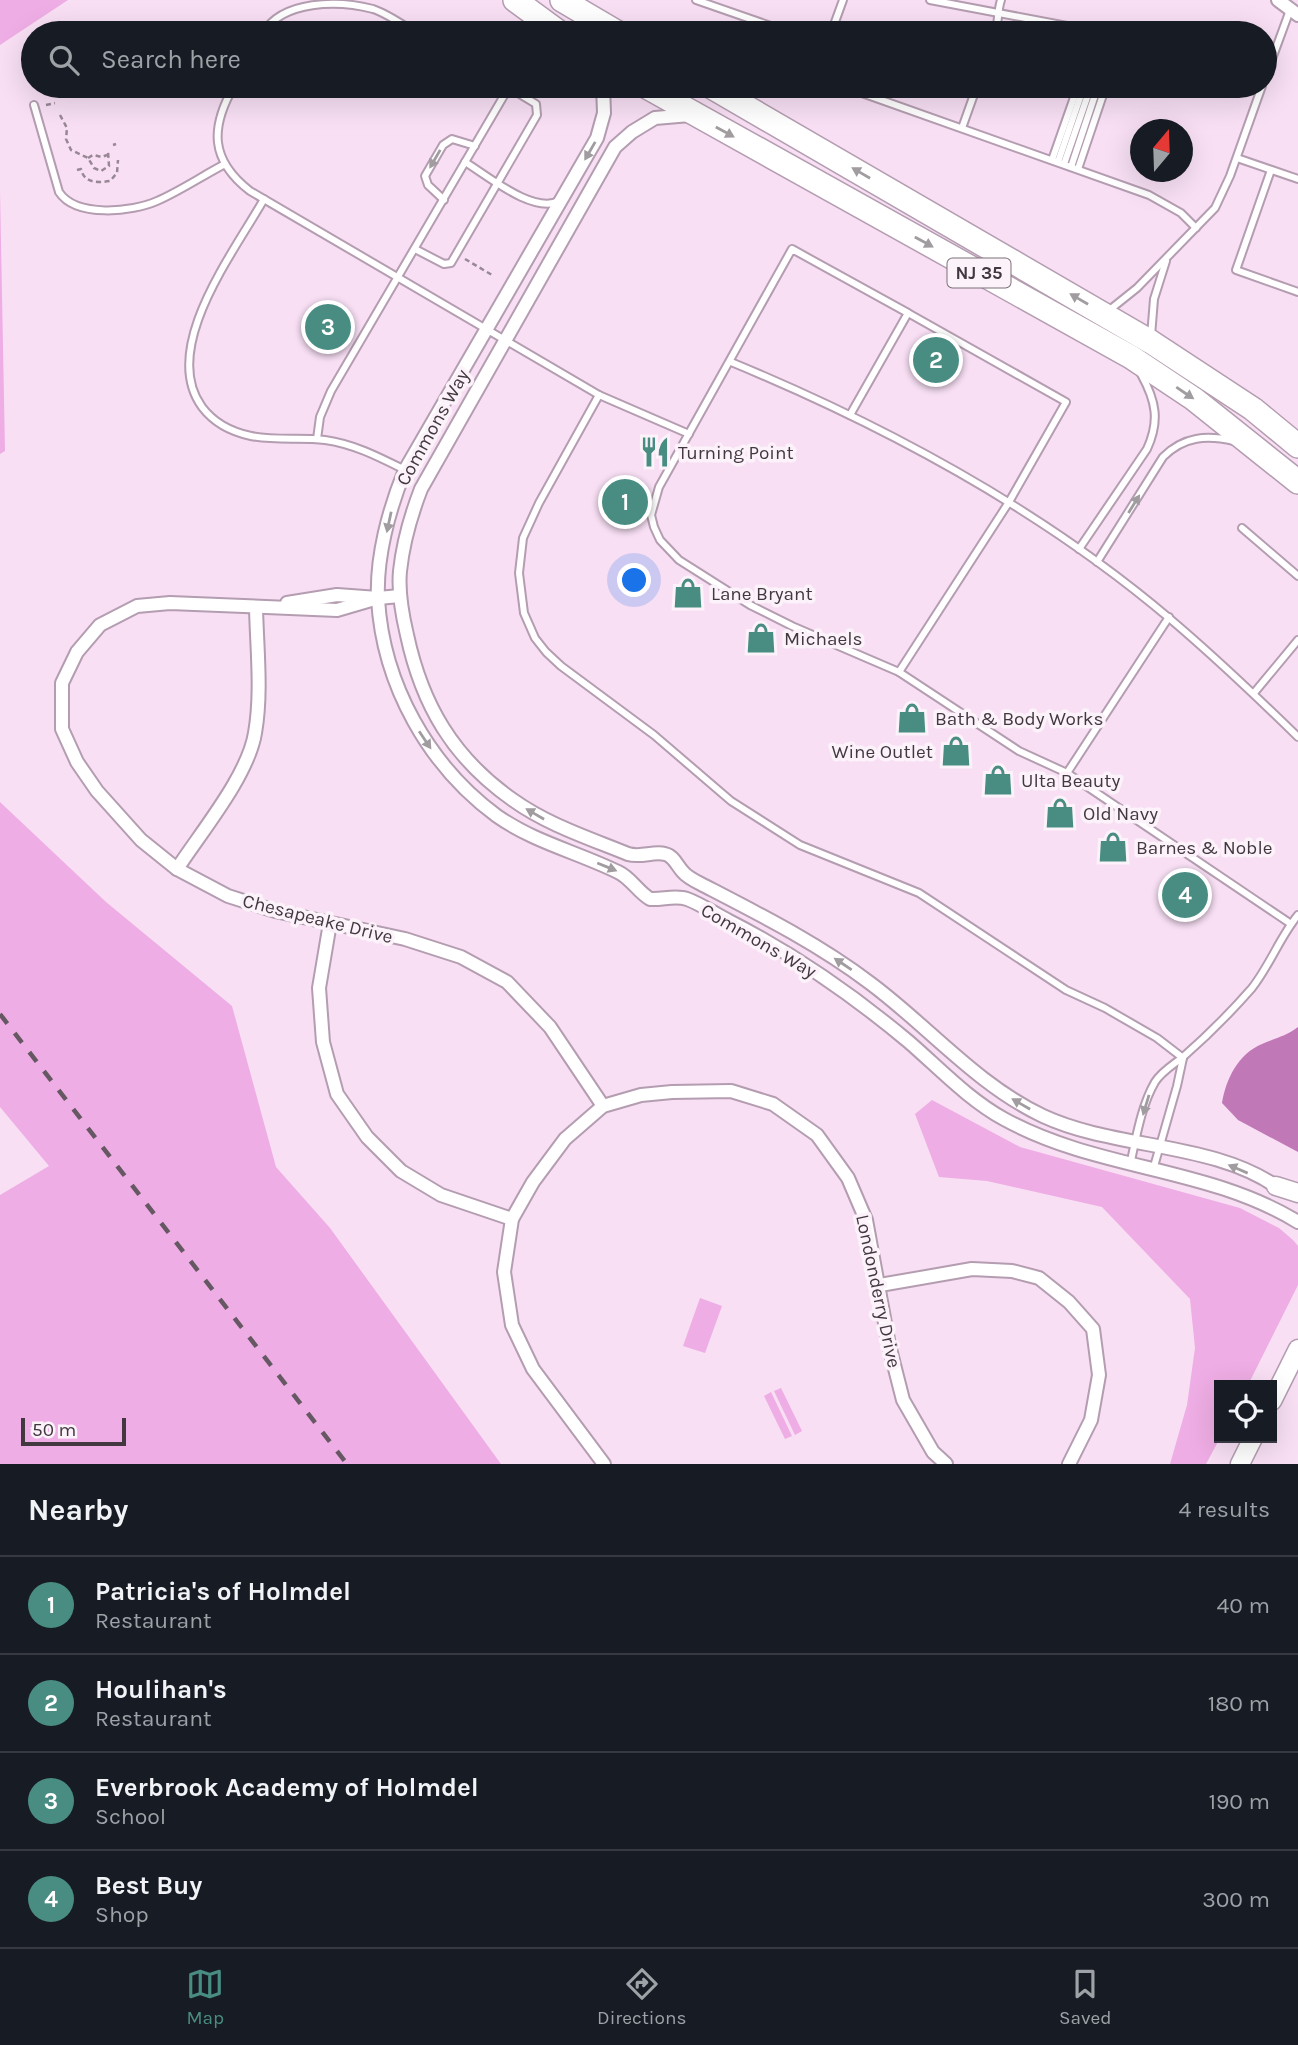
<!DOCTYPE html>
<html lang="en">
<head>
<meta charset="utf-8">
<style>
  body { margin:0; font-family:Karla,sans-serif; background:#242831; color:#f1f3f6 }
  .controls { position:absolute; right:21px; bottom:21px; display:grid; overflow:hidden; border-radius:0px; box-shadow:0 7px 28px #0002 }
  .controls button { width:63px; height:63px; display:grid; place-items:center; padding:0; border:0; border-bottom:2px solid #363941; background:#171b24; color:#f1f3f6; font:35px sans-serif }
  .compass { position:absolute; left:1130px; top:119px; width:63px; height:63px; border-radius:50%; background:#171b24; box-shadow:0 7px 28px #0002; rotate:19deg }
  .scale { position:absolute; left:21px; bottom:18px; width:105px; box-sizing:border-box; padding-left:7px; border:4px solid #423840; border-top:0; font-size:19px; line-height:24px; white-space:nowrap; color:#423840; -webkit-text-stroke:5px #fcf2fa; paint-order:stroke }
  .you { position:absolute; left:635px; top:581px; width:24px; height:24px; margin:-18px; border:5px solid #fff; border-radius:50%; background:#1a73e8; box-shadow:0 0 0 10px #1a73e833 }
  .badge { display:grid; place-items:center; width:46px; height:46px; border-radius:50%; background:#498d82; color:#fff; font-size:23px; font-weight:700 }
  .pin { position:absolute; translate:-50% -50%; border:4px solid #fff; box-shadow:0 2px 7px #0006 }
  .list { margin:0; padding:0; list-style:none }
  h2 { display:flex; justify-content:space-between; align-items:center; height:91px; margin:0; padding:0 28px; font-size:30px }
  h2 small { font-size:23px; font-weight:400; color:#9ea1a6 }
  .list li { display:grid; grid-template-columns:46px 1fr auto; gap:21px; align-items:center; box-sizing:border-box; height:98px; padding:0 28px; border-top:2px solid #363941 }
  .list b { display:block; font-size:26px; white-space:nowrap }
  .list p { margin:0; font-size:23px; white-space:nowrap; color:#9ea1a6 }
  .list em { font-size:23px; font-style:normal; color:#9ea1a6 }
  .icon { flex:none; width:38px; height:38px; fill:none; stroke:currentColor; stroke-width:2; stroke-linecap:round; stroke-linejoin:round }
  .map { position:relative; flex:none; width:1298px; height:1464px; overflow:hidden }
  .search { position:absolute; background:#171b24; box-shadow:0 7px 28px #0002; left:21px; right:21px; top:21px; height:77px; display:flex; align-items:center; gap:18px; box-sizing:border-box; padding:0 24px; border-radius:38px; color:#9ea1a6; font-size:26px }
  .sheet { height:483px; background:#171b24 }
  nav { display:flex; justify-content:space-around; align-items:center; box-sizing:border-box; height:98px; border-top:2px solid #363941; background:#171b24; font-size:19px; color:#9ea1a6 }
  nav a { display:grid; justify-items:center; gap:4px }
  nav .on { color:#498d82 }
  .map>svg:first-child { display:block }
</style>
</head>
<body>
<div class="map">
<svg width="1298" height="1464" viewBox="0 0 1298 1464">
  <rect width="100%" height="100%" fill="#f8dff4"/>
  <g fill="#eeade4">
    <polygon points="0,0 68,0 0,45"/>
    <polygon points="0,190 5,451 0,454"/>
    <polygon points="0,802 106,902 232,1006 276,1167 330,1228 501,1464 0,1464 0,1195 49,1166 0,1107"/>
    <polygon points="932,1100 1020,1147 1240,1208 1279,1228 1293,1240 1298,1246 1298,1285 1248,1385 1219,1385 1220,1438 1206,1464 1170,1464 1187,1405 1195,1348 1190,1299 1102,1207 987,1181 939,1177 915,1114"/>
    <polygon points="700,1298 722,1306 705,1353 683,1346"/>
    <polygon points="781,1388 802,1431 795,1435 774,1391"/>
    <polygon points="771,1392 792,1436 785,1439 764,1396"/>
  </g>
  <path fill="#c178b7" d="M1298 1027V1152L1238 1120 1222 1103C1226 1079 1238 1054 1262 1044 1276 1038 1286 1036 1298 1027Z"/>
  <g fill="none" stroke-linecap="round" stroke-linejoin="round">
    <g stroke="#b49db0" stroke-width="10">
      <g id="lane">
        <polyline points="696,0 791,33"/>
        <polyline points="930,0 1104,33"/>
        <path d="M263 33C283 0 338 0 373 9 388 14 403 25 416 33"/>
        <polyline points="831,33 843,0"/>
        <path d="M995 33C999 22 997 12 1001 0"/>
        <polyline points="1265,78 1290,10"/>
        <path d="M234 86C210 128 210 160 250 191L599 395 689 434"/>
        <polyline points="842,86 1149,195 1181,213 1196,228"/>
        <path d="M34 105 59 192C76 218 132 212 157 201 180 191 202 176 225 164"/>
        <polyline points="962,128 977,86"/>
        <polyline points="1237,158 1298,179"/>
        <polyline points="1052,160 1078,86"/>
        <path d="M465 162C488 176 533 214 559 201"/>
        <polyline points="1058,162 1084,86"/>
        <polyline points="1064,164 1091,86"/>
        <polyline points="1071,167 1098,86"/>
        <polyline points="1078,169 1106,86"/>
        <polyline points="1271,170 1236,270 1298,292"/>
        <path d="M264 199C235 251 159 348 202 407 214 423 232 432 251 436 276 441 301 437 325 440 354 444 379 457 405 470"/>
        <polyline points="444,200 428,185 425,176 443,145 452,139 475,146"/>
        <polyline points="415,249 444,264 451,263 537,115 536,104 508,87"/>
        <polyline points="1107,312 1137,288 1215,208 1230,176 1262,86"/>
        <polyline points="1151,336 1154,299 1166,261"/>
        <path d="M731 362C888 427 1039 508 1169 618 1214 656 1256 696 1298 737"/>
        <polyline points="599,395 539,503 523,538 519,573 524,613 535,638 546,652 561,666 654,735 731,801 800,845 919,893 1066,990 1105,1008 1157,1038 1183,1058"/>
        <polyline points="850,415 908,313 792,249 659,487 651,515 654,527 660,540 679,560 750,605 792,626 899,672 1019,751 1067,773 1291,924"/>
        <polyline points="317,439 320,417 331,391 509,87"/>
        <polyline points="1242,528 1298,576"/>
        <path d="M1079 549 1147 449C1160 421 1156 401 1141 374"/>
        <path d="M1097 562 1163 457C1184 436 1207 435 1234 441"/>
        <polyline points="899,672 1009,502 1066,402 908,313"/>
        <polyline points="1254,693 1298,640"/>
        <polyline points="1067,773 1169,617"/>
        <path d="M1130 1165C1136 1139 1141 1106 1155 1082 1162 1071 1173 1065 1183 1057 1207 1036 1231 1012 1252 988 1270 965 1280 937 1298 915"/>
        <polyline points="1153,1170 1177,1086 1183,1058"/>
      </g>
    </g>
    <g stroke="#b49db0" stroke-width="16">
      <g id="street">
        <polyline points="1278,0 1298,15"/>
        <path d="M603 86 604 113 597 138 405 470C389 509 376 557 378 599 383 685 429 766 497 816 534 842 577 852 618 872 631 878 637 891 650 899 662 900 675 895 687 899 701 904 715 914 729 921 794 954 854 996 909 1042 939 1068 969 1100 1004 1119 1099 1171 1206 1166 1298 1222"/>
        <path d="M690 115 655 118 632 132 615 147 421 489C411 515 403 543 400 571 398 592 402 614 407 635 422 705 453 758 513 800 548 825 589 838 628 854 641 858 653 851 665 854 674 856 677 866 683 872 687 877 695 881 701 884 759 914 817 943 870 983 928 1026 977 1085 1043 1116 1116 1150 1214 1141 1280 1189"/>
        <polyline points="378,598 337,610 170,603 137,606 100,625 77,652 62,683 62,729 77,762 97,791 141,840 177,869 228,896 275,911 405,939 461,957 507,982 550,1027 603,1106"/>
        <polyline points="287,603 337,595 378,598 400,596"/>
        <path d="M177 869C201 832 248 776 255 733 262 693 257 649 256 608"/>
        <polyline points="330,923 319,988 323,1042 337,1094 367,1137 401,1171 441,1195 512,1219"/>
        <polyline points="880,1285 972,1269 1012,1271 1039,1278 1069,1302 1093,1329 1099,1375 1091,1420 1069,1464"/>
        <polyline points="604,1464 533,1369 512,1325 504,1272 512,1219 533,1182 565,1139 603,1106 641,1095 672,1092 731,1091 773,1104 817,1135 848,1178 866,1220 889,1345 903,1400 933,1452 946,1464"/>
      </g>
    </g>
    <g stroke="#b49db0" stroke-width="21">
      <g id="secondary">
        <polyline points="1276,1186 1298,1193"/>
        <polyline points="1272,1401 1298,1349"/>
        <polyline points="1240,1464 1253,1438"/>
      </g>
    </g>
    <g stroke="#b49db0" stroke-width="26">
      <g id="highway">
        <polyline points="515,0 560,33"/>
        <polyline points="562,0 618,33"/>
        <polyline points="645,86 1131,357 1194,399 1298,482"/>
        <polyline points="710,86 1151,342 1253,409 1298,446"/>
      </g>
    </g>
    <g stroke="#988795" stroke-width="2.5" stroke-dasharray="5 3.5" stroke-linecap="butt">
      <polyline points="46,105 55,103"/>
      <polyline points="60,115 67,128 66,139 71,150 88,158 94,168 101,171 109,166 108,152"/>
      <polyline points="113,145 116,144"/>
      <polyline points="88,158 93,155 102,157 107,155"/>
      <path d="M77 170 81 169C84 183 97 183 110 181L117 173 118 160"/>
      <polyline points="465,259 492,275"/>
    </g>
    <use href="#lane" stroke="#fff" stroke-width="6"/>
    <use href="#street" stroke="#fff" stroke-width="12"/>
    <use href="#secondary" stroke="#fff" stroke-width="18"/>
    <use href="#highway" stroke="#fff" stroke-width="23"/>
    <polyline stroke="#655863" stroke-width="4.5" stroke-dasharray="12 12" stroke-linecap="butt" points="0,1014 347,1464"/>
  </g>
  <defs><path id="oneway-solid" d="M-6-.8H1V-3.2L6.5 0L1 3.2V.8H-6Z" transform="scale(1.75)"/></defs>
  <g fill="#a09ca0">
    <use href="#oneway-solid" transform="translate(725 132) rotate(29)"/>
    <use href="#oneway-solid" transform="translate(590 151) rotate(120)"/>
    <use href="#oneway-solid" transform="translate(435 159) rotate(120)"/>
    <use href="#oneway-solid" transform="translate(861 173) rotate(-150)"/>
    <use href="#oneway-solid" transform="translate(924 242) rotate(29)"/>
    <use href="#oneway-solid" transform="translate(1079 299) rotate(-150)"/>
    <use href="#oneway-solid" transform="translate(1185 393) rotate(34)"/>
    <use href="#oneway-solid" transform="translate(1134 504) rotate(-58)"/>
    <use href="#oneway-solid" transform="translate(389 522) rotate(102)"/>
    <use href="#oneway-solid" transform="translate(425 740) rotate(56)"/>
    <use href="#oneway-solid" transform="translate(535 814) rotate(-150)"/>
    <use href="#oneway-solid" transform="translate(607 867) rotate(22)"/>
    <use href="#oneway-solid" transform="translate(843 964) rotate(-146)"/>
    <use href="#oneway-solid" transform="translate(1021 1104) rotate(-150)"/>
    <use href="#oneway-solid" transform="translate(1146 1105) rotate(107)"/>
    <use href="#oneway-solid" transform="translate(1238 1169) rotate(-157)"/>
  </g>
  <defs>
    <g id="restaurant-bare" transform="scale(2.415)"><path d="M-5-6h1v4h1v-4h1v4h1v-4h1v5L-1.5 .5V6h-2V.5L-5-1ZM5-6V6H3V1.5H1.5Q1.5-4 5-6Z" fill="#498d82" stroke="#fcf2fa" stroke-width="2.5" paint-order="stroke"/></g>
    <g id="shop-bare" transform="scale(2.415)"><path d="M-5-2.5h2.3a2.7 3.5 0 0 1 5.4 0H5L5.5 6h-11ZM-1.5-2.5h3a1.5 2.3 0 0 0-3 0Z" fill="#498d82" stroke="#fcf2fa" stroke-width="2.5" paint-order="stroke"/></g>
  </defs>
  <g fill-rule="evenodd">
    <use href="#restaurant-bare" x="655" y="452"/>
    <use href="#shop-bare" x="688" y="593"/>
    <use href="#shop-bare" x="761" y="638"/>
    <use href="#shop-bare" x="912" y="718"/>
    <use href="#shop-bare" x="956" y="751"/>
    <use href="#shop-bare" x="998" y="780"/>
    <use href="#shop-bare" x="1060" y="813"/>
    <use href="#shop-bare" x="1113" y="847"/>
  </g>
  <g text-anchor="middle" stroke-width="7" stroke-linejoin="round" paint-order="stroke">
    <rect fill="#fcf2fa" stroke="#7a7078" stroke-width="2" x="947.5" y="258.5" width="63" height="29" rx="5"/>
    <g font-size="18" font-weight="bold" fill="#423840">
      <text x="979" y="279">NJ 35</text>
    </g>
    <g font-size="19" fill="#423840" stroke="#fcf2fa">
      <text transform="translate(432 427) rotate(-61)" y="7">Commons Way</text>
      <text transform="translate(318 918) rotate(14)" y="7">Chesapeake Drive</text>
      <text transform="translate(759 940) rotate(30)" y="7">Commons Way</text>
      <text transform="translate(879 1291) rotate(78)" y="7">Londonderry Drive</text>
    </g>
    <g font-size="19" fill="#423840" stroke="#fcf2fa" text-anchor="start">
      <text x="678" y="459">Turning Point</text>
      <text x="711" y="600">Lane Bryant</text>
      <text x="784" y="645">Michaels</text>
      <text x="935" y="725">Bath &amp; Body Works</text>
      <text x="933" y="758" text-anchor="end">Wine Outlet</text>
      <text x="1021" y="787">Ulta Beauty</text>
      <text x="1083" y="820">Old Navy</text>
      <text x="1136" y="854">Barnes &amp; Noble</text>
    </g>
  </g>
</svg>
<div class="controls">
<button><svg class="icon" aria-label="locate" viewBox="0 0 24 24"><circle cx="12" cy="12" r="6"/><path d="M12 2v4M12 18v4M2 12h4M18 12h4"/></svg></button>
</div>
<svg class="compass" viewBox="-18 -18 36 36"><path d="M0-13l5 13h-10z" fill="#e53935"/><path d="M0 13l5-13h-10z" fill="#9ea1a6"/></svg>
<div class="scale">50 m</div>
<div class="you"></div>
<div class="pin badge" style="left:625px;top:502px">1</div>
<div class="pin badge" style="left:936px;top:360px">2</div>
<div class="pin badge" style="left:328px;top:327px">3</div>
<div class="pin badge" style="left:1185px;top:895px">4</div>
<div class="search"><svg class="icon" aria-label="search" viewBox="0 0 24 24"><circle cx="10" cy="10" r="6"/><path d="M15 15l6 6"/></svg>Search here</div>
</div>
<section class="sheet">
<h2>Nearby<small>4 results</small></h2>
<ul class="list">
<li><span class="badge">1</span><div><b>Patricia's of Holmdel</b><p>Restaurant</p></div><em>40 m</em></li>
<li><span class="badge">2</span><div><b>Houlihan's</b><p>Restaurant</p></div><em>180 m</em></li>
<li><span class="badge">3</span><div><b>Everbrook Academy of Holmdel</b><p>School</p></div><em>190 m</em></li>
<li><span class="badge">4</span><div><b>Best Buy</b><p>Shop</p></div><em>300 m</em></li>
</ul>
</section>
<nav>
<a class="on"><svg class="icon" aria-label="map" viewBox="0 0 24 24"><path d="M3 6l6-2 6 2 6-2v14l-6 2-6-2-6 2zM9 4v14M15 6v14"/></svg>Map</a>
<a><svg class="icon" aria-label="directions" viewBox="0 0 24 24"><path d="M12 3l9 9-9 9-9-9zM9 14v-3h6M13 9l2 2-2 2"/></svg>Directions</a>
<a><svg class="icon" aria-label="saved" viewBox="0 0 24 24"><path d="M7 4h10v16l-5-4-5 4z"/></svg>Saved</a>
</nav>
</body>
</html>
